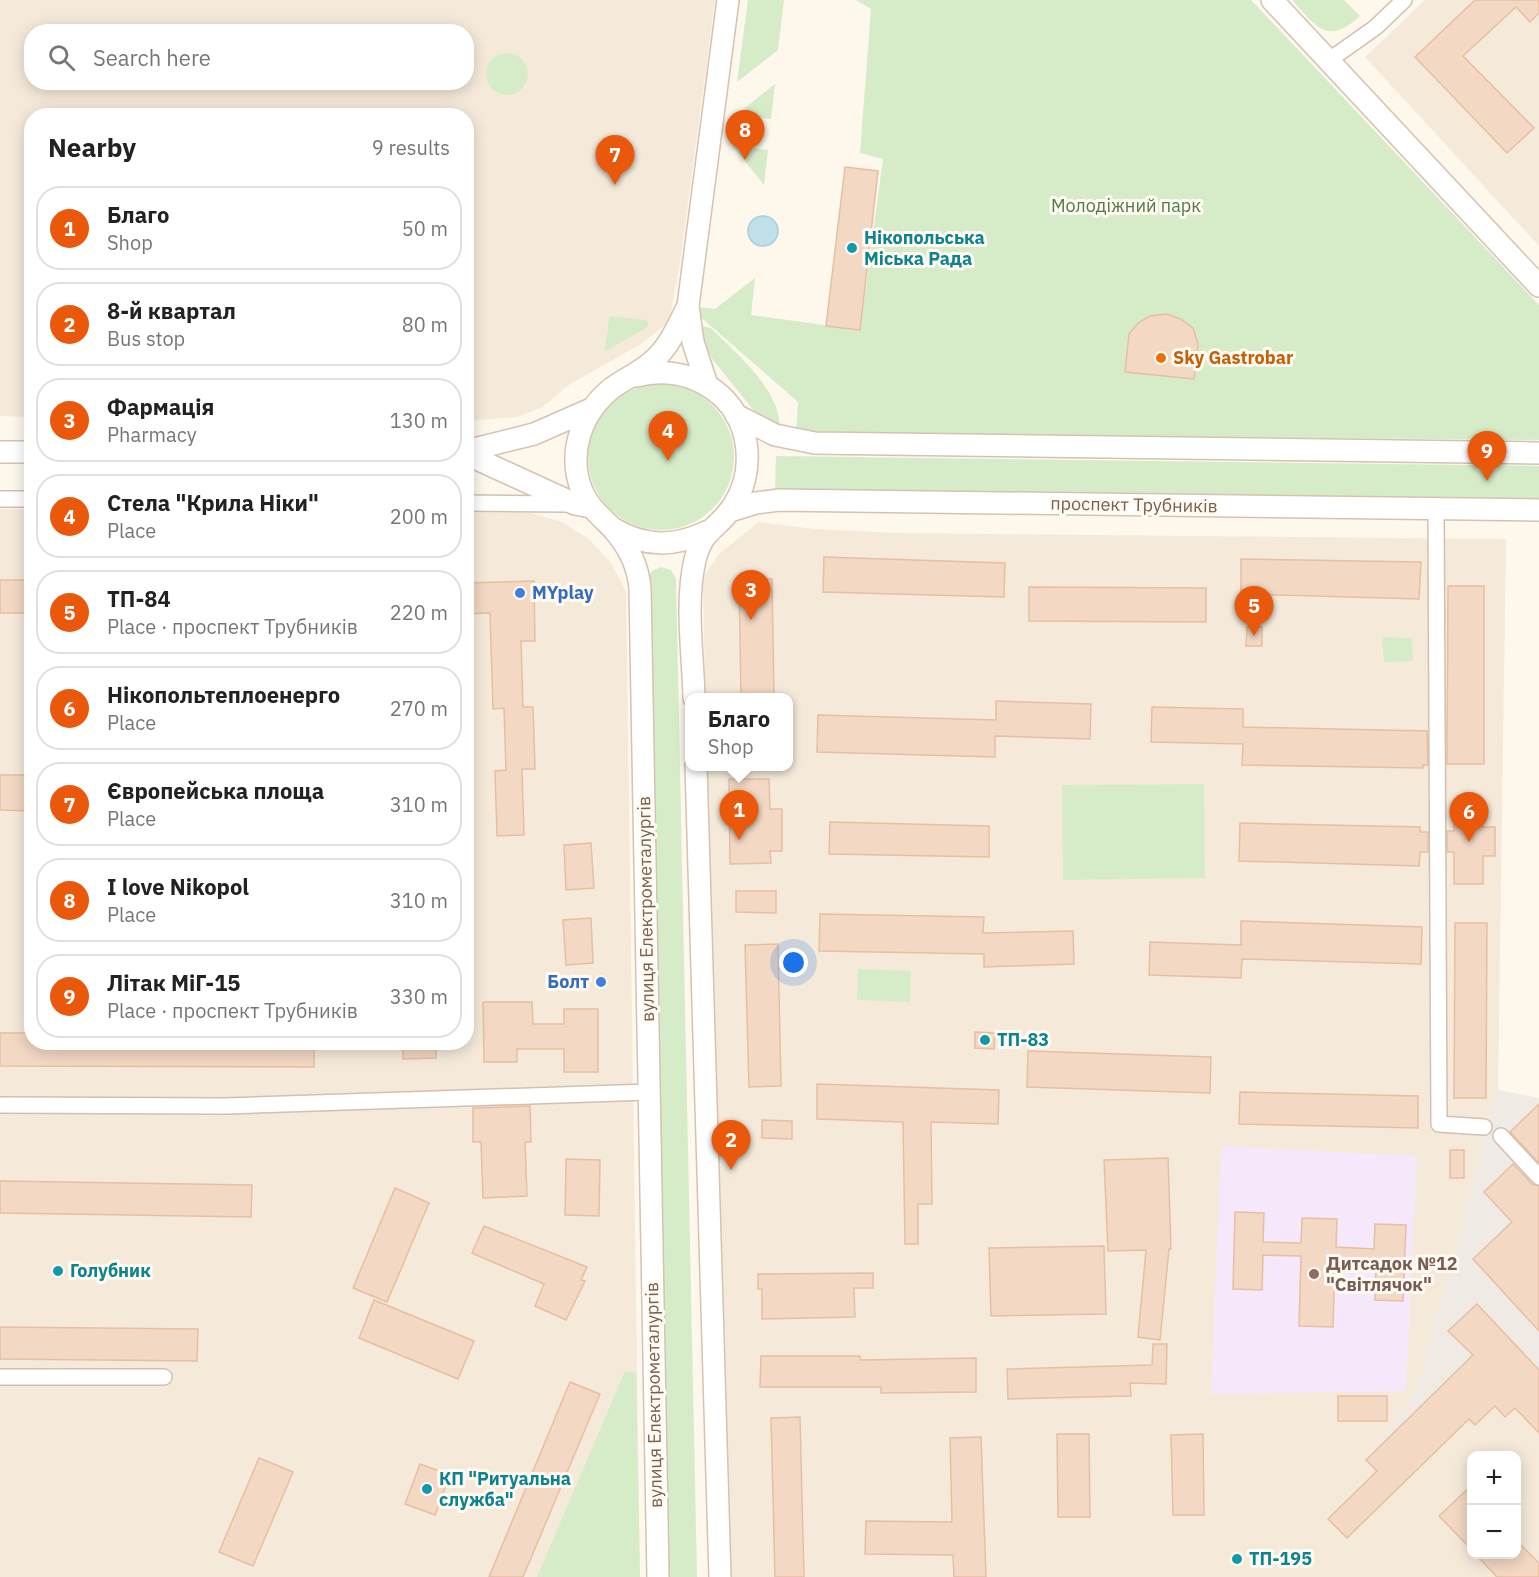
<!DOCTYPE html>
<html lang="en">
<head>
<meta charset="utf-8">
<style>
  body { margin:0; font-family:"IBM Plex Sans",sans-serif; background:#f6f6f6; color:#222 }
  .controls { position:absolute; right:18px; bottom:18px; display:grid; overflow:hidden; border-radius:12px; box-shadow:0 3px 15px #0003 }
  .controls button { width:54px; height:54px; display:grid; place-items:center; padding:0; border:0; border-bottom:2px solid #e0e0e0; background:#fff; color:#222; font:30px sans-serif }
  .you { position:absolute; left:794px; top:963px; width:21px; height:21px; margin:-15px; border:4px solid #fff; border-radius:50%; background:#1a73e8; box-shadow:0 0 0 9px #1a73e833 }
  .badge { display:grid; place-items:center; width:39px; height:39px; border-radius:50%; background:#ea580c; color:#fff; font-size:20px; font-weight:700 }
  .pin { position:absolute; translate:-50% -50px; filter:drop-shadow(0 2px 3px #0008) }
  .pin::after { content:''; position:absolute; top:32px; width:21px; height:18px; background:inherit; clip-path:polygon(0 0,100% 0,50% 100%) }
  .popup { position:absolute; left:685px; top:693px; width:108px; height:78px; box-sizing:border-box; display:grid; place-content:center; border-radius:12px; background:#fff; filter:drop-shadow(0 2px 4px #0005); font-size:20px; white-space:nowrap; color:#767676 }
  .popup b { font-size:22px; color:#222 }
  .popup::after { content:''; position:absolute; left:50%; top:100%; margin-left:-12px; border:12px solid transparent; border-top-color:#fff }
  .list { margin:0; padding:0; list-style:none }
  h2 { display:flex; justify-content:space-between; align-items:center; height:78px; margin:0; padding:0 24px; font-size:26px }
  h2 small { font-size:20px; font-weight:400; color:#767676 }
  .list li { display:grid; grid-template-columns:39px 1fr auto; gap:18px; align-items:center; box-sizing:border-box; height:84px; margin:0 12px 12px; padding:0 12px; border:2px solid #e0e0e0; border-radius:24px }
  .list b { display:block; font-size:22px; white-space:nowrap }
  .list p { margin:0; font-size:20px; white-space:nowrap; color:#767676 }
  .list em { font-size:20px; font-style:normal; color:#767676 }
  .icon { flex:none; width:33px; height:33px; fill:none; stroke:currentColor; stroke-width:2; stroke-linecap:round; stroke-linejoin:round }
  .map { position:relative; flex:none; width:1539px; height:1577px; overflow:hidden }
  .search { position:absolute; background:#fff; box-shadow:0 3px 15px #0003; left:24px; top:24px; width:450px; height:66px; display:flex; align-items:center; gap:15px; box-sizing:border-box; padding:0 21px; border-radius:24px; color:#767676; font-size:22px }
  .panel { position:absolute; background:#fff; box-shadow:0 3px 15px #0003; left:24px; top:108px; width:450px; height:942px; border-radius:24px }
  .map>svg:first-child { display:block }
</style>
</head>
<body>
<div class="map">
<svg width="1539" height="1577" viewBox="0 0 1539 1577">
  <rect width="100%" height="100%" fill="#fdf7ec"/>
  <g fill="#f5eada" fill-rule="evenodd">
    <path d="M0 0H715L680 263 670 316 664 326 641 344 570 384 541 408 517 417 467 421 466 116H32L31 417 0 416ZM32 32H466V82H32Z"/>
    <polygon points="1425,0 1539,0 1539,246 1365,57"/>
    <polygon points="0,509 31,509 32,1042 466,1042 467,512 531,513 562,522 589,539 611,563 626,592 640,1577 0,1577"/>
    <path d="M758 522 814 529 896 533 1506 539 1498 1090 1418 1389 1366 1460 1376 1470 1497 1354 1539 1397V1577H719L706 767 789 766V698L705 697 703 578 718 555ZM1472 1456H1516V1554H1472Z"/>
  </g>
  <polygon fill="#efeae4" points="1498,1090 1539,1098 1539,1395 1471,1377 1376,1470 1366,1460 1418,1389"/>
  <polygon fill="#f4e8fa" points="1221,1146 1417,1156 1406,1391 1211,1394"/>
  <g fill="#d6ecc9">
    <polygon points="748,0 784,0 778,50 737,82"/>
    <polygon points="856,0 1251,0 1539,305 1539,440 796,433 798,402 688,306 715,309 755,278 751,315 860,330 883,159 860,153 871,9"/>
    <path d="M1292 0H1344L1360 16C1327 46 1317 27 1292 0Z"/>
    <circle cx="507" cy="74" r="21"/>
    <polygon points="775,84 771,119 736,115"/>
    <polygon points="732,145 768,150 764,185"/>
    <polygon points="610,316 646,320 649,323 646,328 604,352"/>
    <path d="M702 326 711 328C737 355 780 388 780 429L759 417 713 360 703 342Z"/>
    <circle cx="661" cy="457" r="73"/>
    <polygon points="776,456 1539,466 1539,500 775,495"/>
    <polygon points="661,567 671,570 676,579 697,1577 667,1577 647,579 652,571"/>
    <polygon points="1382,637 1412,638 1413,661 1384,662"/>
    <polygon points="1204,784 1205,878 1063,880 1062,785"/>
    <polygon points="858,969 911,971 910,1002 857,1000"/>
    <polygon points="625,1371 636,1373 640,1577 537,1577"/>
  </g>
  <circle fill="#bfe0e8" stroke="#a5d0da" stroke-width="1.5" cx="763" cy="231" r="15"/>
  <g fill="#f3d8c3" stroke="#e6bfa2" stroke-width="1.5">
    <polygon points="1475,0 1539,0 1539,13 1530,22 1516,7 1463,56 1534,128 1507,153 1415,57"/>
    <polygon points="845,167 878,171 860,330 826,326"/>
    <polygon points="1166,314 1181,319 1193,328 1198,344 1194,379 1125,372 1129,334 1138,323 1150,316"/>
    <polygon points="824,557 1005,563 1004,597 823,592"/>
    <polygon points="1241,559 1421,562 1419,599 1241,594"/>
    <polygon points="739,579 772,579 774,698 741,698"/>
    <rect x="0" y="580" width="32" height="33"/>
    <polygon points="534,581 535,641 521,641 523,707 533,707 535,769 522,769 524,835 497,836 495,771 506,770 504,708 493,709 490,613 466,614 466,583"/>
    <polygon points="1448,586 1484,586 1484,764 1447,764"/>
    <polygon points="1029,587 1206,588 1206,622 1029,621"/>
    <polygon points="1247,627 1262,627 1262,646 1246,646"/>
    <polygon points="996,701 1091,704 1090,739 995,736 995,757 817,752 818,715 996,720"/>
    <polygon points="1152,707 1243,709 1243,727 1427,731 1428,765 1423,765 1423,768 1242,765 1243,744 1151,742"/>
    <polygon points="0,775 32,775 32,811 0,810"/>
    <polygon points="729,779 769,779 770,809 782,809 782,851 770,851 771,863 730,864"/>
    <polygon points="1454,800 1481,800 1482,827 1495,827 1495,856 1483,856 1483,884 1454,884 1454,852 1447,852 1447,831 1454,831"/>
    <polygon points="830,822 989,826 989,857 829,854"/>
    <polygon points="1240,823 1420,827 1420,832 1428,832 1428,852 1420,852 1419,866 1239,861"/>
    <polygon points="591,843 594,888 566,890 564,845"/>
    <polygon points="736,891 776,891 776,913 736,912"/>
    <polygon points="820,914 984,917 983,933 1073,931 1074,964 984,967 984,954 819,951"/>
    <polygon points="591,918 593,963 566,965 563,920"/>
    <polygon points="1241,921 1422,927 1421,964 1242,959 1241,978 1149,975 1150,942 1241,945"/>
    <polygon points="1455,923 1487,923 1486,1098 1454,1098"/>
    <polygon points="778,944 781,1086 749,1087 745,945"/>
    <polygon points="483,1002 532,1002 533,1024 564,1024 564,1009 598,1009 598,1072 564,1072 564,1049 517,1049 517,1062 484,1062"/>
    <polygon points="975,1032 995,1033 994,1049 975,1048"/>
    <polygon points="0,1033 32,1033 32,1042 314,1042 314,1067 0,1066"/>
    <polygon points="403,1042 436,1042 436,1058 403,1059"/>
    <polygon points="1028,1051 1211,1057 1210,1093 1027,1087"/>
    <polygon points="817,1084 999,1090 998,1124 931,1122 932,1204 918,1204 918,1244 905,1244 903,1122 817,1119"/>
    <polygon points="1240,1092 1418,1096 1418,1128 1239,1124"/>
    <polygon points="1539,1104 1539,1163 1510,1132"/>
    <polygon points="530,1106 531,1142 525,1142 527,1196 483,1198 481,1142 473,1142 473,1108"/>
    <polygon points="762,1120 792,1121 792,1139 762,1138"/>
    <rect x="1450" y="1150" width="14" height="28"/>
    <polygon points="1168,1158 1171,1249 1169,1249 1160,1340 1138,1337 1146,1250 1108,1251 1104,1160"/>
    <polygon points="566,1159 600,1160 599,1216 565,1215"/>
    <polygon points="1513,1164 1532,1184 1539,1186 1539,1331 1473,1259 1512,1222 1484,1192"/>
    <polygon points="0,1181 252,1185 251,1217 0,1213"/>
    <polygon points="395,1188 429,1203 387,1302 353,1288"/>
    <polygon points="1235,1212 1264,1213 1263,1242 1301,1243 1302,1218 1337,1219 1336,1247 1374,1249 1375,1224 1406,1225 1403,1301 1375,1300 1376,1262 1335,1261 1333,1327 1299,1326 1301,1256 1263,1255 1262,1290 1233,1289"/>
    <polygon points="484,1226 587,1267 581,1280 585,1281 566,1320 535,1306 544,1284 472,1253"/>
    <polygon points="1104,1246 1106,1314 991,1316 989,1248"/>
    <polygon points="873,1273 873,1288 854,1288 855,1317 762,1319 762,1289 758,1289 758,1274"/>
    <polygon points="374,1300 474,1341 458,1379 359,1338"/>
    <polygon points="1477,1304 1539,1370 1539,1433 1515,1408 1505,1417 1495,1406 1475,1425 1469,1419 1347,1538 1328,1519 1377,1471 1366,1460 1473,1355 1448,1331"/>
    <polygon points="0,1327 198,1329 197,1361 0,1359"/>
    <polygon points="1153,1344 1167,1344 1166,1384 1130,1383 1131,1396 1008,1399 1007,1369 1152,1365"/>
    <polygon points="761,1356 860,1356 860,1360 976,1358 976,1392 881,1393 881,1387 760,1387"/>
    <polygon points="570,1382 600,1394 523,1577 489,1577"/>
    <rect x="1338" y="1396" width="49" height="25"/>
    <polygon points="800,1417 804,1577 775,1577 771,1418"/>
    <polygon points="1057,1434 1089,1434 1090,1517 1058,1517"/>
    <polygon points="1203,1434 1204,1515 1173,1515 1171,1435"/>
    <polygon points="981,1437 986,1577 954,1577 953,1555 865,1554 866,1521 952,1522 950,1438"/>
    <polygon points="259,1458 293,1472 253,1566 219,1552"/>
    <polygon points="420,1464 450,1475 435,1515 405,1504"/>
    <polygon points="1472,1485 1472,1550 1439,1516"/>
    <polygon points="1516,1540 1539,1563 1539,1577 1497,1577 1475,1554 1516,1554"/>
  </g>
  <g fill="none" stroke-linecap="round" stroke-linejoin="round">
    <g stroke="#d1c0b0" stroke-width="18">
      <g id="street">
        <polyline points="1328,61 1376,27 1404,0"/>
        <polyline points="0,499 32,499"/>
        <polyline points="466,503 568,504"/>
        <polyline points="1436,508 1439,1124 1484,1127"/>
        <polyline points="0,1105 225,1106 649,1092"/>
        <polyline points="1501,1136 1539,1177"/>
        <polyline points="0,1377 164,1377"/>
      </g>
    </g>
    <g stroke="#d6c2b0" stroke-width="24">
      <g id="secondary">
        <polyline points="1272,0 1539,286"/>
        <path d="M636 376C664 369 690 373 714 390 752 418 757 472 731 509 716 530 702 530 695 560 685 603 693 653 694 698"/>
        <polyline points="707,385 693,342 688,306 728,0"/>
        <polyline points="736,415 775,435 815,443 1539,453"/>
        <polyline points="466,451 534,434 591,409"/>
        <polyline points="0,452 32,452"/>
        <polyline points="466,454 575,504 591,507"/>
        <polyline points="730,511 756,503 779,500 1539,510"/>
        <path d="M614 529C645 547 674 547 706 532"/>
        <polyline points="696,766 720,1577"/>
        <path d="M658 1577 640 588C638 566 628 546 614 530 602 517 589 508 582 491 567 453 581 413 612 388 627 377 644 371 657 357 671 343 679 323 688 306"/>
      </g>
    </g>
    <use href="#street" stroke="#fff" stroke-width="15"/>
    <use href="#secondary" stroke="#fff" stroke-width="21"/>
  </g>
  <g fill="#0f9aa8" stroke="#fffbf3" stroke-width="2">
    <circle cx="852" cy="248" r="6"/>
    <circle cx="985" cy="1040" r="6"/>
    <circle cx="58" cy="1271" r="6"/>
    <circle cx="427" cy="1489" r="6"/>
    <circle cx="1237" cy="1559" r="6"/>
  </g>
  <circle fill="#e8710a" stroke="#fffbf3" stroke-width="2" cx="1161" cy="358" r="6"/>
  <g fill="#3f7fe0" stroke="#fffbf3" stroke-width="2">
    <circle cx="520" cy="593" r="6"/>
    <circle cx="601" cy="982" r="6"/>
  </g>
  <circle fill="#8d6e63" stroke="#fffbf3" stroke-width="2" cx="1314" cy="1274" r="6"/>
  <g text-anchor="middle" stroke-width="6" stroke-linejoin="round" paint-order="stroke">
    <g font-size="18" fill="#507a41" stroke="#fffbf3">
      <text x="1126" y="212">Молодіжний парк</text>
    </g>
    <g font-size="18" font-weight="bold" fill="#0d838f" stroke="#fffbf3" text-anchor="start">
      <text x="864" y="244">Нiкопольська<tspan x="864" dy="21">Міська Рада</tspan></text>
      <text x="997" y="1046">ТП-83</text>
      <text x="70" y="1277">Голубник</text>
      <text x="439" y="1485">КП "Ритуальна<tspan x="439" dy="21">служба"</tspan></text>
      <text x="1249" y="1565">ТП-195</text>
    </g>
    <g font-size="18" font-weight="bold" fill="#c56008" stroke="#fffbf3" text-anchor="start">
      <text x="1173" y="364">Sky Gastrobar</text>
    </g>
    <g font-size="18" fill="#7a5f4d" stroke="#fffbf3">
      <text transform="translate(1134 505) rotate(1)" y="6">проспект Трубників</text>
      <text transform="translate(646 909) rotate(-91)" y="6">вулиця Електрометалургів</text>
      <text transform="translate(654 1395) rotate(-91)" y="6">вулиця Електрометалургів</text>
    </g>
    <g font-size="18" font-weight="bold" fill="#366cbe" stroke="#fffbf3" text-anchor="start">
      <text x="532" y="599">MYplay</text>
      <text x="589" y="988" text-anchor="end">Болт</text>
    </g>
    <g font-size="18" font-weight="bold" fill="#785e54" stroke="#fffbf3" text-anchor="start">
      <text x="1326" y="1270">Дитсадок №12<tspan x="1326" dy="21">"Світлячок"</tspan></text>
    </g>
  </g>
</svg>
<div class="controls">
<button>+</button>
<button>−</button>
</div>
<div class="you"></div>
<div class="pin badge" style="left:739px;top:840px">1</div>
<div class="popup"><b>Благо</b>Shop</div>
<div class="pin badge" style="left:731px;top:1170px">2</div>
<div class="pin badge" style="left:751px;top:620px">3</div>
<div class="pin badge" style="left:668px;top:461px">4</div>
<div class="pin badge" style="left:1254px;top:636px">5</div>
<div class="pin badge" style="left:1469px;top:842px">6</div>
<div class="pin badge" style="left:615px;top:185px">7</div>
<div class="pin badge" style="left:745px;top:160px">8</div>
<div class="pin badge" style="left:1487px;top:481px">9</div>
<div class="search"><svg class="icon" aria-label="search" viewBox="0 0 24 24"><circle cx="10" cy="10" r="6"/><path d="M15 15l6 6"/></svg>Search here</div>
<section class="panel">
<h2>Nearby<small>9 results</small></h2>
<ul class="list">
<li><span class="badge">1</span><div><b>Благо</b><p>Shop</p></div><em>50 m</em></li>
<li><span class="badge">2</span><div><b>8-й квартал</b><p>Bus stop</p></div><em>80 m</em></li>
<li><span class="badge">3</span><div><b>Фармація</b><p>Pharmacy</p></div><em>130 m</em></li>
<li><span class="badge">4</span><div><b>Стела &quot;Крила Ніки&quot;</b><p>Place</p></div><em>200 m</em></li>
<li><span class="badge">5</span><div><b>ТП-84</b><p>Place · проспект Трубників</p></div><em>220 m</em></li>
<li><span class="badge">6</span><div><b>Нікопольтеплоенерго</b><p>Place</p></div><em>270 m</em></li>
<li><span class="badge">7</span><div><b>Європейська площа</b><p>Place</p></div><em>310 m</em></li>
<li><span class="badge">8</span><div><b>I love Nikopol</b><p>Place</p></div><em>310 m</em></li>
<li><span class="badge">9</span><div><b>Літак МіГ-15</b><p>Place · проспект Трубників</p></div><em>330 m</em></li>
</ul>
</section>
</div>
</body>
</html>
